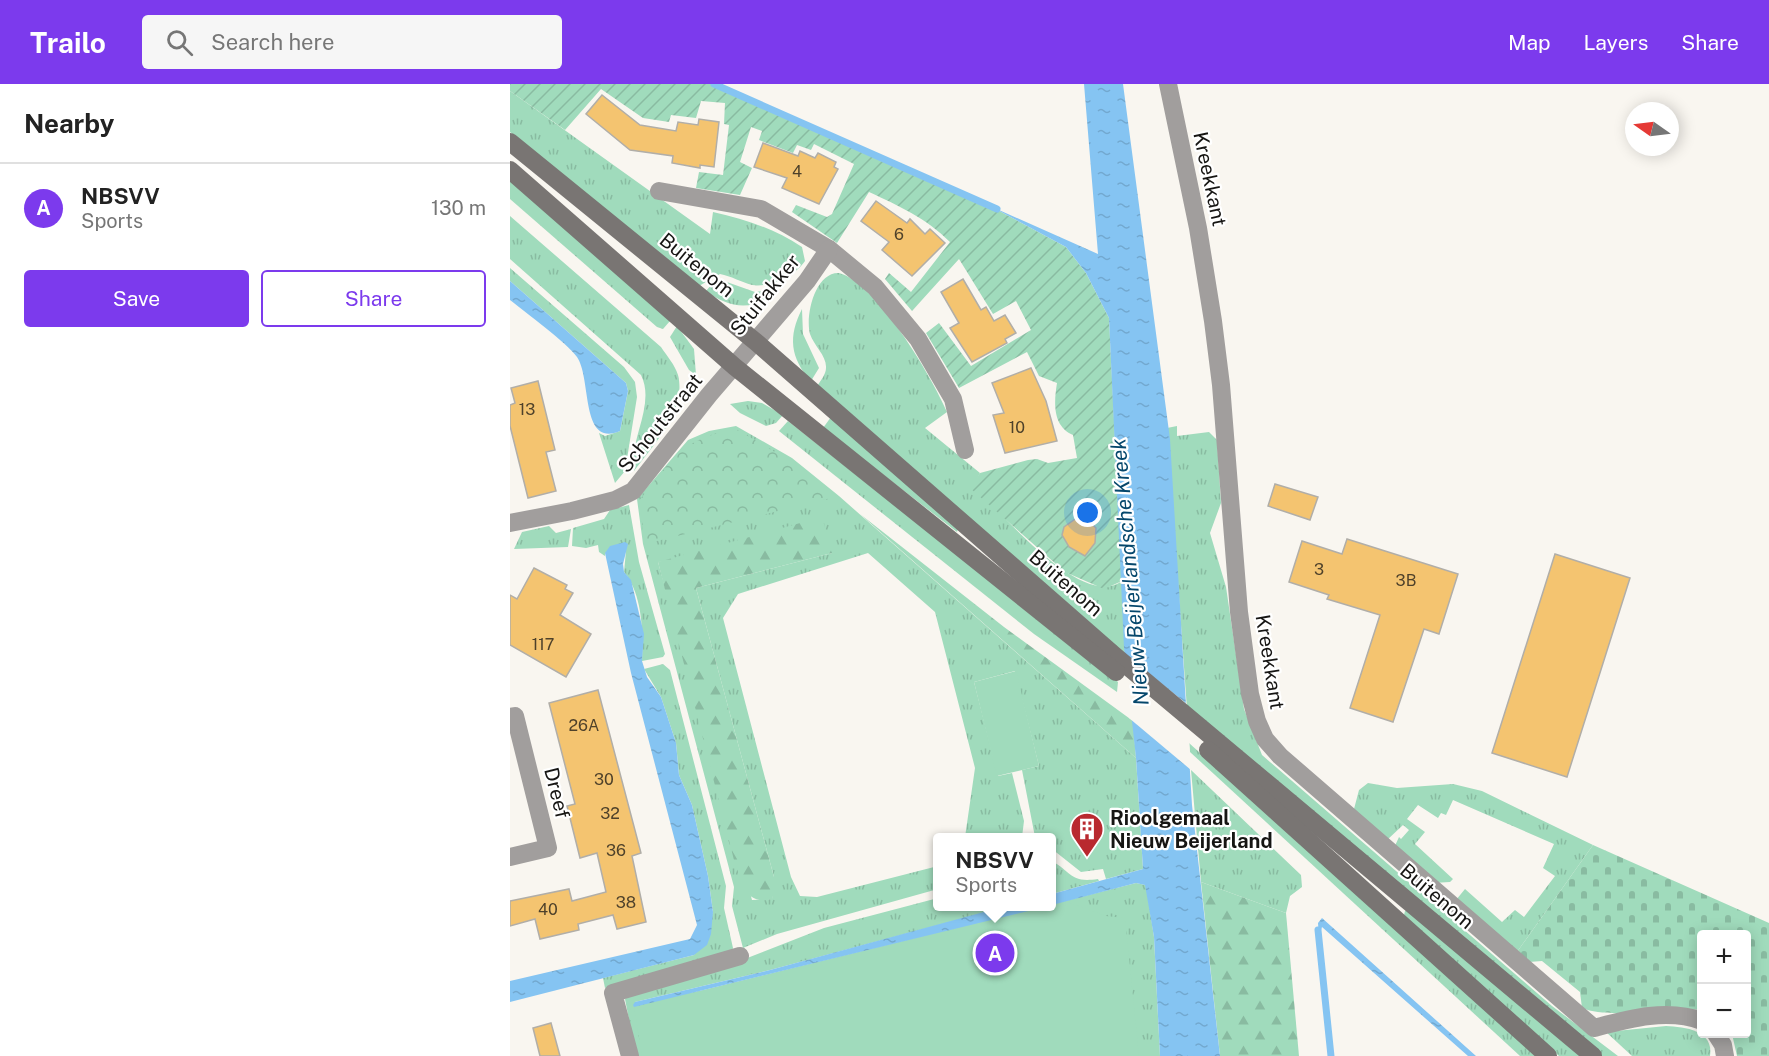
<!DOCTYPE html>
<html lang="en">
<head>
<meta charset="utf-8">
<style>
  body { margin:0; font-family:"Public Sans",sans-serif; background:#f6f6f6; color:#222 }
  .controls { position:absolute; right:18px; bottom:18px; display:grid; overflow:hidden; border-radius:6px; box-shadow:0 3px 15px #0003 }
  .controls button { width:54px; height:54px; display:grid; place-items:center; padding:0; border:0; border-bottom:2px solid #e0e0e0; background:#fff; color:#222; font:30px sans-serif }
  .compass { position:absolute; left:1115px; top:18px; width:54px; height:54px; border-radius:50%; background:#fff; box-shadow:0 3px 15px #0003; rotate:284deg }
  .you { position:absolute; left:578px; top:429px; width:21px; height:21px; margin:-15px; border:4px solid #fff; border-radius:50%; background:#1a73e8; box-shadow:0 0 0 9px #1a73e833 }
  .badge { display:grid; place-items:center; width:39px; height:39px; border-radius:50%; background:#7c3aed; color:#fff; font-size:20px; font-weight:700 }
  .pin { position:absolute; translate:-50% -50%; border:3px solid #fff; box-shadow:0 2px 6px #0006 }
  .popup { position:absolute; left:423px; top:749px; width:123px; height:78px; box-sizing:border-box; display:grid; place-content:center; border-radius:6px; background:#fff; filter:drop-shadow(0 2px 4px #0005); font-size:20px; white-space:nowrap; color:#767676 }
  .popup b { font-size:22px; color:#222 }
  .popup::after { content:''; position:absolute; left:50%; top:100%; margin-left:-12px; border:12px solid transparent; border-top-color:#fff }
  .list { margin:0; padding:0; list-style:none }
  h2 { display:flex; justify-content:space-between; align-items:center; height:78px; margin:0; padding:0 24px; font-size:26px }
  h2 small { font-size:20px; font-weight:400; color:#767676 }
  .list li { display:grid; grid-template-columns:39px 1fr auto; gap:18px; align-items:center; box-sizing:border-box; height:90px; padding:0 24px; border-top:2px solid #e0e0e0 }
  .list b { display:block; font-size:22px; white-space:nowrap }
  .list p { margin:0; font-size:20px; white-space:nowrap; color:#767676 }
  .list em { font-size:20px; font-style:normal; color:#767676 }
  .actions { display:flex; gap:12px; padding:18px 24px }
  .actions a { flex:1; padding:14px 0; border:2px solid #7c3aed; border-radius:6px; text-align:center; font-size:21px; color:#7c3aed }
  .actions .main { background:#7c3aed; color:#fff }
  .icon { flex:none; width:33px; height:33px; fill:none; stroke:currentColor; stroke-width:2; stroke-linecap:round; stroke-linejoin:round }
  .map { position:relative; flex:none; width:1259px; height:972px; overflow:hidden }
  header { display:flex; align-items:center; gap:36px; box-sizing:border-box; height:84px; padding:0 30px; background:#7c3aed; color:#fff }
  header strong { font-size:28px }
  nav { display:flex; gap:33px; margin-inline-start:auto; font-size:21px }
  .search { width:420px; height:54px; background:#f6f6f6; display:flex; align-items:center; gap:15px; box-sizing:border-box; padding:0 21px; border-radius:6px; color:#767676; font-size:22px }
  main { display:flex }
  aside { flex:1; background:#fff }
  .map>svg:first-child { display:block }
</style>
</head>
<body>
<header>
<strong>Trailo</strong>
<div class="search"><svg class="icon" aria-label="search" viewBox="0 0 24 24"><circle cx="10" cy="10" r="6"/><path d="M15 15l6 6"/></svg>Search here</div>
<nav><a>Map</a><a>Layers</a><a>Share</a></nav>
</header>
<main>
<aside>
<h2>Nearby<small></small></h2>
<ul class="list">
<li><span class="badge">A</span><div><b>NBSVV</b><p>Sports</p></div><em>130 m</em></li>
</ul>
<div class="actions"><a class="main">Save</a><a>Share</a></div>
</aside>
<div class="map">
<svg width="1259" height="972" viewBox="0 0 1259 972">
  <defs>
    <pattern id="grass-tufts" width="24" height="20" patternUnits="userSpaceOnUse" patternTransform="scale(1.5)"><rect width="24" height="20" fill="#a0dbbc"/><path d="M3 7l-1-3M5 7V3M7 7l1-3M15 17l-1-3M17 17v-4M19 17l1-3" fill="none" stroke="#89bba1"/></pattern>
    <pattern id="forest-firs" width="22" height="20" patternUnits="userSpaceOnUse" patternTransform="scale(1.5)"><rect width="22" height="20" fill="#a0dbbc"/><path d="M5 1l3.5 6h-7zM16 11l3.5 6h-7z" fill="#89bba1"/></pattern>
    <pattern id="cemetery-stones" width="16" height="16" patternUnits="userSpaceOnUse" patternTransform="scale(1.5)"><rect width="16" height="16" fill="#a0dbbc"/><path d="M2 7V4a2 2 0 0 1 4 0v3zM10 15v-3a2 2 0 0 1 4 0v3z" fill="#89bba1"/></pattern>
    <pattern id="park-crowns" width="20" height="18" patternUnits="userSpaceOnUse" patternTransform="scale(1.5)"><rect width="20" height="18" fill="#a0dbbc"/><path d="M2 6a3 3 0 1 1 6 0M12 15a3 3 0 1 1 6 0" fill="none" stroke="#89bba1"/></pattern>
    <pattern id="garden-furrows" width="10" height="10" patternUnits="userSpaceOnUse" patternTransform="scale(1.5)"><rect width="10" height="10" fill="#a0dbbc"/><path d="M-1 1l2-2M0 10L10 0M9 11l2-2" fill="none" stroke="#89bba1"/></pattern>
    <pattern id="water-ripples" width="26" height="14" patternUnits="userSpaceOnUse" patternTransform="scale(1.5)"><rect width="26" height="14" fill="#85c4f2"/><path d="M2 4q2-2 4 0t4 0M15 11q2-2 4 0t4 0" fill="none" stroke="#72a8cf"/></pattern>
  </defs>
  <rect width="100%" height="100%" fill="#f9f6f0"/>
  <g fill="url(#grass-tufts)" fill-rule="evenodd">
    <path d="M0 7 200 150 203 128C236 136 264 144 292 163L295 177C285 192 260 204 242 201 231 198 221 192 210 190L189 202 0 48Z"/>
    <polygon points="0,97 160,237 153,245 147,243 0,115"/>
    <path d="M0 132 151 263C157 272 165 281 168 291 177 327 143 361 124 387 118 357 146 321 131 291L0 175Z"/>
    <polygon points="0,184 114,283 125,298 127,313 115,387 105,399 89,349 95,352 110,347 118,307 116,299 0,197"/>
    <path d="M329 189C367 199 422 293 437 328L415 344 470 389 464 401C489 427 572 527 612 497L615 570 308 301C311 296 316 290 316 284 317 272 304 262 300 250 295 232 305 188 329 189Z"/>
    <path d="M214 197 245 208 268 205C247 228 219 225 196 207L202 200Z"/>
    <path d="M292 225 293 250 309 284 301 297C280 274 278 252 292 225Z"/>
    <polygon points="167,242 184,265 186,291 179,286 160,253"/>
    <polygon points="238,317 252,319 273,331 266,339 256,342 230,329 220,320"/>
    <polygon points="321,333 448,445 447,448 313,344"/>
    <polygon points="278,337 608,598 607,608 524,550 269,347"/>
    <path d="M226 342 282 374 329 412 626 674 633 785 596 795 593 785 571 788 542 765V754L525 753 512 686 529 682 505 587 464 598 488 692 502 689 514 737 512 753H455L465 684 425 528 358 469 228 510 213 534 281 793 290 812 307 813 428 782V805L267 850 233 864 222 822 224 803 133 460 127 415 178 356 199 347ZM322 469 186 504 264 793 262 815 242 816 148 478Z"/>
    <polygon points="667,342 667,352 699,348 707,356 711,419 700,449 716,503 734,625 752,671 1042,922 1108,972 1092,972 677,625 657,344"/>
    <path d="M119 421 129 478 155 570 153 573 132 577C133 549 133 511 114 488L116 467 95 469V472L89 468 88 461 76 464 62 462 63 444 94 435 100 426Z"/>
    <polygon points="39,442 46,449 61,445 58,463 4,465 12,448"/>
    <polygon points="153,580 160,586 216,802 214,824 223,864 221,870 95,904 93,894 184,871 203,828 198,792 182,721 169,691 166,659 151,613 134,585"/>
    <polygon points="679,659 1028,972 1010,972 680,668"/>
    <polygon points="681,686 791,791 792,803 780,812 776,829 691,798"/>
    <polygon points="858,699 887,704 943,700 972,707 1083,761 1007,868 946,816 955,805 992,838 1005,826 1014,833 1045,792 1033,784 1044,760 943,716 936,731 931,729 928,734 908,721 897,735 915,748 905,760 943,795 940,798 923,799 884,764 889,753 891,755 899,746 893,741 876,757 844,725 849,706"/>
    <path d="M542 777C563 789 560 799 588 795L589 797 542 810Z"/>
    <polygon points="626,799 636,801 644,853 650,972 126,972 115,915 120,911 227,878 314,844 428,814 428,822 496,823 260,886 125,918 208,904"/>
    <polygon points="895,827 897,827 1070,972 1049,972 896,834 894,831"/>
    <path d="M1156 942C1175 943 1204 946 1200 972H1122L1096 948Z"/>
  </g>
  <g fill="url(#forest-firs)">
    <polygon points="350,430 494,543 623,637 626,674"/>
    <path d="M312 433 322 469 186 504 264 793 265 805 262 815C234 822 232 797 224 776L148 478Z"/>
    <polygon points="691,798 776,829 789,972 710,972"/>
  </g>
  <path fill="url(#cemetery-stones)" d="M1083 761 1259 839V972H1227L1222 950H1236V850H1192L1191 926C1157 923 1100 936 1072 924L1070 908 1032 877 1019 878 1007 868Z"/>
  <path fill="url(#park-crowns)" d="M226 345 280 377 325 413 135 460 129 417C164 374 169 356 226 345Z"/>
  <path fill="url(#garden-furrows)" d="M0 0H204L480 122 556 163 576 189 599 234 612 497 594 505 555 488 460 404 470 389 518 376 527 375 538 379 567 374 563 351C542 342 544 318 547 299L529 292 517 268 449 304 416 249 429 239 461 282 521 246 506 217 483 230 449 175 402 227 375 195 379 189 401 208 440 158C416 134 389 122 359 108L327 159 282 128 286 121 317 133 322 130 344 80 304 60 301 66 287 61 283 69 249 56 252 47 241 43 230 78 242 84 230 111 186 104 189 88 213 91 219 41 214 40 215 19 191 17 186 34 161 31 159 38 133 34 91 5 55 46 0 7Z"/>
  <g fill="#a0dbbc">
    <polygon points="506,587 529,682 487,692 464,598"/>
    <polygon points="555,817 596,832 615,834 629,972 132,972 124,923"/>
  </g>
  <g fill="url(#water-ripples)">
    <polygon points="574,0 613,0 660,355 682,721 710,972 650,972 644,853 635,801 626,799 542,821 542,810 633,785 626,674 614,564 599,234 576,189 556,163 480,122 588,170"/>
    <path d="M0 197 116 299 118 307 110 347C70 364 82 295 67 273 56 258 16 229 0 216Z"/>
    <polygon points="115,458 118,460 113,480 114,488 121,496 134,550 132,577 137,593 151,613 166,659 169,691 182,721 198,792 203,828 201,850 197,861 184,871 0,918 0,897 180,855 187,841 121,589 95,469 100,462"/>
    <polygon points="496,822 535,823 124,923 123,921 125,918 260,886"/>
    <polygon points="812,834 966,972 958,972 812,843 809,853 808,839"/>
  </g>
  <polygon fill="#f9f6f0" points="612,568 677,620 681,686 619,634"/>
  <g fill="none" stroke-linecap="round" stroke-linejoin="round">
    <g stroke="#85c4f2" stroke-width="7">
      <polyline points="204,0 487,125"/>
      <polyline points="808,846 821,972"/>
    </g>
  </g>
  <g fill="#f4c470" stroke="#b1aea8" stroke-width="1.5">
    <polygon points="92,11 130,41 166,47 168,38 188,41 189,35 209,38 204,83 190,81 190,84 162,79 163,72 120,66 76,30"/>
    <polygon points="253,59 288,72 290,67 305,74 308,69 326,78 324,83 328,85 309,120 272,104 277,94 244,83"/>
    <polygon points="366,117 397,139 400,135 415,150 420,145 435,159 402,192 372,166 379,158 351,137"/>
    <polygon points="453,195 471,226 476,223 484,237 495,231 506,249 495,255 497,259 462,278 440,244 449,239 431,208"/>
    <polygon points="521,284 536,317 547,357 495,369 483,331 494,329 482,299"/>
    <polygon points="28,297 45,366 36,368 46,407 18,414 0,342 0,321 5,319 1,304"/>
    <polygon points="765,400 808,413 800,436 758,422"/>
    <polygon points="568,433 578,436 586,444 585,459 575,472 559,463 552,451 554,443"/>
    <polygon points="837,455 948,490 929,550 914,545 883,638 840,624 870,531 817,515 819,511 779,498 792,457 832,470"/>
    <polygon points="1045,470 1120,494 1057,693 982,669"/>
    <polygon points="24,484 57,501 55,505 63,509 50,531 81,550 56,593 0,561 0,511 7,515"/>
    <polygon points="88,606 131,769 122,772 136,838 107,845 103,831 68,840 69,846 30,855 25,835 0,842 0,817 59,805 62,817 96,808 87,769 70,774 57,722 65,720 39,619"/>
    <polygon points="41,939 50,972 30,972 23,944"/>
  </g>
  <g fill="none" stroke-linecap="round" stroke-linejoin="round">
    <g stroke="#a19e9d" stroke-width="18">
      <path d="M658 0 688 144 703 237 711 301 729 528 740 610 747 637 755 655 770 672 1084 944C1118 935 1157 924 1192 937"/>
      <polyline points="149,107 251,125 319,165 365,203 408,255 443,315 455,366"/>
      <polyline points="0,439 62,427 105,416 123,407 199,311 297,197 319,165"/>
      <polyline points="0,633 5,632 38,764 0,773"/>
      <polyline points="1206,950 1213,961 1215,972"/>
      <polyline points="120,972 103,909 230,872"/>
    </g>
    <g stroke="#797573" stroke-width="18">
      <polyline points="0,58 246,258 604,571 1083,972"/>
      <polyline points="0,86 225,283 606,588"/>
      <polyline points="698,666 1038,972"/>
    </g>
  </g>
  <defs>
    <g id="building-pin" transform="scale(1.725)"><path d="M0 17L-7.5 6A9.5 9.5 0 1 1 7.5 6Z" fill="#b9292f" stroke="#fff"/><path d="M-4-6H4V6H1V3H-1V6H-4ZM-2.5-4.3h1.7v1.8h-1.7ZM.8-4.3h1.7v1.8H.8ZM-2.5-1h1.7V.8h-1.7ZM.8-1h1.7V.8H.8Z" fill="#fff"/></g>
  </defs>
  <g fill-rule="evenodd">
    <use href="#building-pin" x="577" y="745"/>
  </g>
  <g text-anchor="middle" stroke-width="4.5" stroke-linejoin="round" paint-order="stroke">
    <g font-size="16" fill="#4e412a">
      <text x="287" y="93">4</text>
      <text x="389" y="156">6</text>
      <text x="17" y="331">13</text>
      <text x="507" y="349">10</text>
      <text x="809" y="491">3</text>
      <text x="896" y="502">3B</text>
      <text x="33" y="566">117</text>
      <text x="74" y="647">26A</text>
      <text x="94" y="701">30</text>
      <text x="100" y="735">32</text>
      <text x="106" y="772">36</text>
      <text x="116" y="824">38</text>
      <text x="38" y="831">40</text>
    </g>
    <g font-size="20" fill="#161513" stroke="#fff">
      <text transform="translate(700 95) rotate(78)" y="7">Kreekkant</text>
      <text transform="translate(187 181) rotate(39)" y="7">Buitenom</text>
      <text transform="translate(255 211) rotate(-51)" y="7">Stuifakker</text>
      <text transform="translate(150 339) rotate(-51)" y="7">Schoutstraat</text>
      <text transform="translate(556 499) rotate(41)" y="7">Buitenom</text>
      <text transform="translate(760 578) rotate(81)" y="7">Kreekkant</text>
      <text transform="translate(47 709) rotate(76)" y="7">Dreef</text>
      <text transform="translate(927 812) rotate(40)" y="7">Buitenom</text>
    </g>
    <g font-size="20" font-weight="bold" fill="#161513" stroke="#fff" text-anchor="start">
      <text x="600" y="741">Rioolgemaal<tspan x="600" dy="23">Nieuw Beijerland</tspan></text>
    </g>
    <g font-size="21" font-style="italic" fill="#05476c" stroke="#fff">
      <text transform="translate(620 488) rotate(-95)" y="7">Nieuw-Beijerlandsche Kreek</text>
    </g>
  </g>
</svg>
<div class="controls">
<button>+</button>
<button>−</button>
</div>
<svg class="compass" viewBox="-18 -18 36 36"><path d="M0-13l5 13h-10z" fill="#e53935"/><path d="M0 13l5-13h-10z" fill="#767676"/></svg>
<div class="you"></div>
<div class="pin badge" style="left:485px;top:869px">A</div>
<div class="popup"><b>NBSVV</b>Sports</div>
</div>
</main>
</body>
</html>
